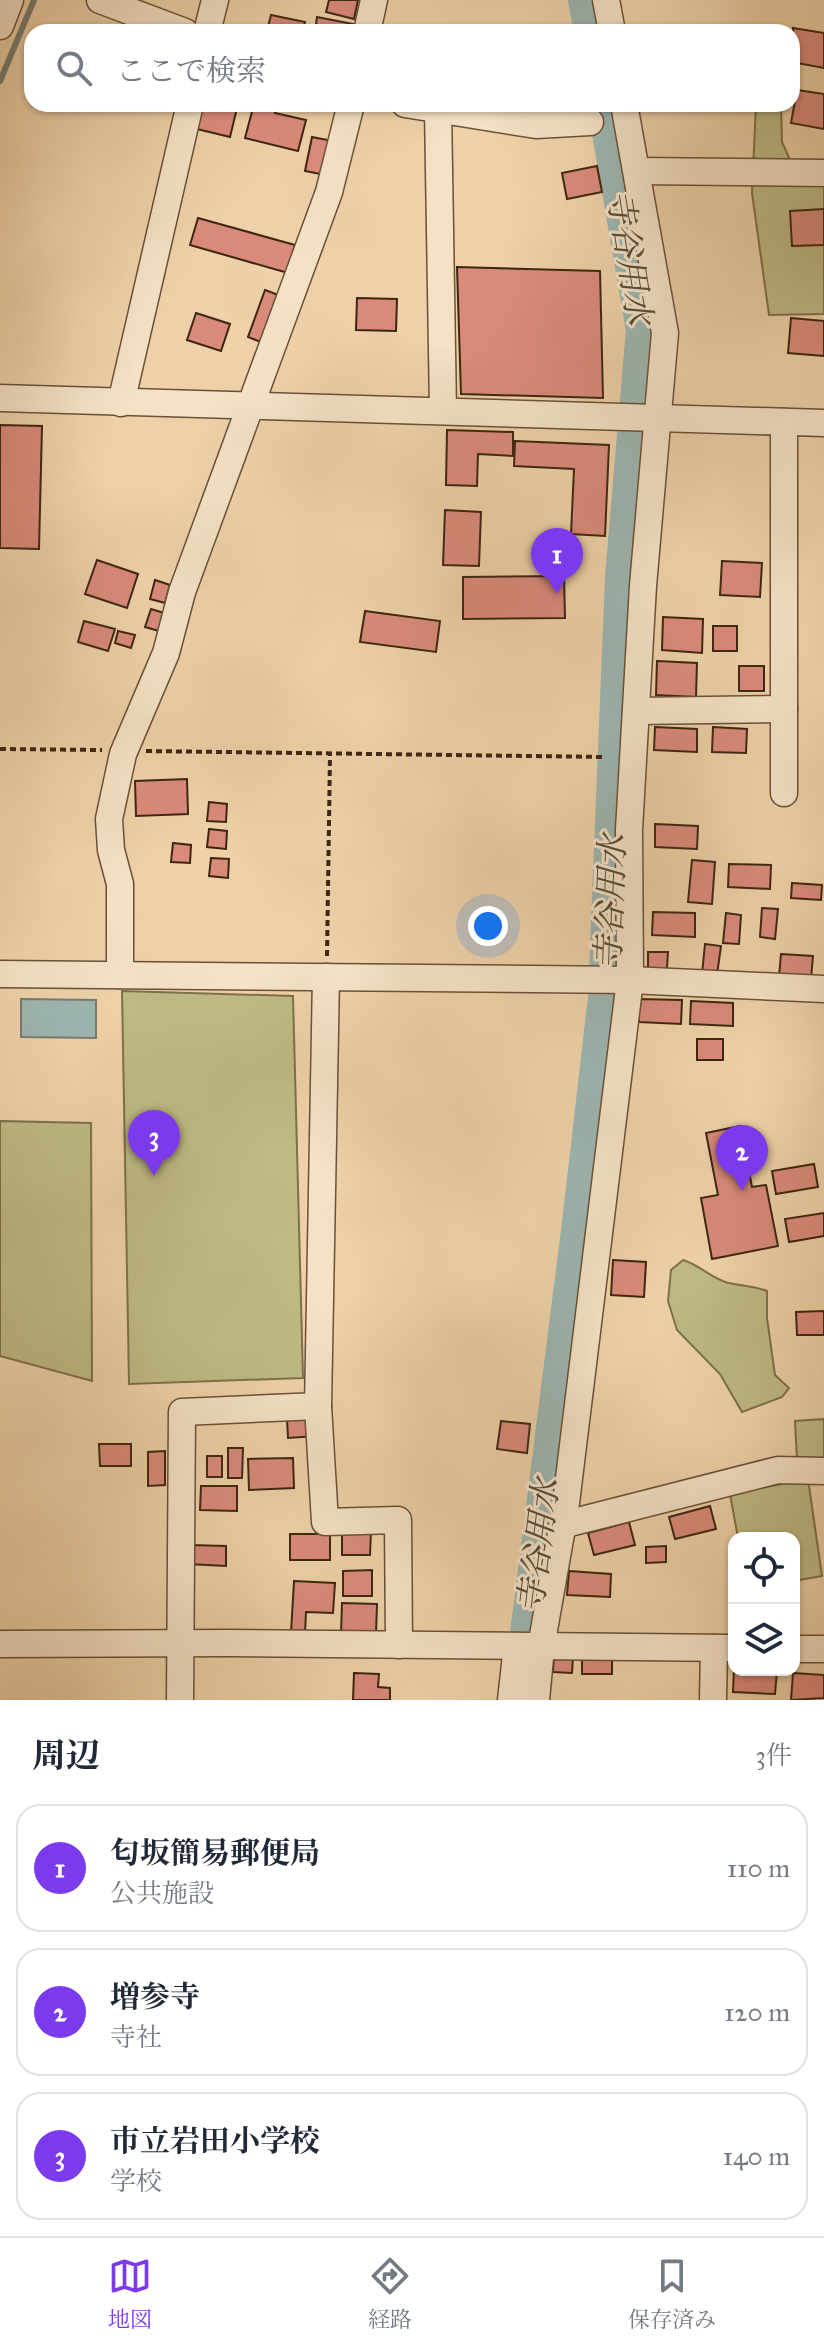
<!DOCTYPE html>
<html lang="ja">
<head>
<meta charset="utf-8">
<style>
  body { margin:0; font-family:"IM FELL Great Primer","Noto Serif JP",serif; background:#f6f6f7; color:#1f2937 }
  .controls { position:absolute; right:24px; bottom:24px; display:grid; overflow:hidden; border-radius:16px; box-shadow:0 2px 6px #0004 }
  .controls button { width:72px; height:72px; display:grid; place-items:center; padding:0; border:0; border-bottom:2px solid #e0e1e3; background:#fff; color:#1f2937; font:40px sans-serif }
  .you { position:absolute; left:488px; top:926px; width:28px; height:28px; margin:-20px; border:6px solid #fff; border-radius:50%; background:#1a73e8; box-shadow:0 0 0 12px #1a73e833 }
  .badge { display:grid; place-items:center; width:52px; height:52px; border-radius:50%; background:#7c3aed; color:#fff; font-size:26px; font-weight:700 }
  .pin { position:absolute; translate:-50% -66px; filter:drop-shadow(0 2px 4px #0008) }
  .pin::after { content:''; position:absolute; top:42px; width:28px; height:24px; background:inherit; clip-path:polygon(0 0,100% 0,50% 100%) }
  .list { margin:0; padding:0; list-style:none }
  h2 { display:flex; justify-content:space-between; align-items:center; height:104px; margin:0; padding:0 32px; font-size:34px }
  h2 small { font-size:26px; font-weight:400; color:#747a83 }
  .list li { display:grid; grid-template-columns:52px 1fr auto; gap:24px; align-items:center; box-sizing:border-box; height:128px; margin:0 16px 16px; padding:0 16px; border:2px solid #e0e1e3; border-radius:24px }
  .list b { display:block; font-size:30px; white-space:nowrap }
  .list p { margin:0; font-size:26px; white-space:nowrap; color:#747a83 }
  .list em { font-size:26px; font-style:normal; color:#747a83 }
  .icon { flex:none; width:44px; height:44px; fill:none; stroke:currentColor; stroke-width:2; stroke-linecap:round; stroke-linejoin:round }
  .map { position:relative; flex:none; width:824px; height:1700px; overflow:hidden }
  .search { position:absolute; background:#fff; box-shadow:0 2px 6px #0004; left:24px; right:24px; top:24px; height:88px; display:flex; align-items:center; gap:20px; box-sizing:border-box; padding:0 28px; border-radius:24px; color:#747a83; font-size:30px }
  .sheet { height:536px; background:#fff }
  nav { display:flex; justify-content:space-around; align-items:center; box-sizing:border-box; height:112px; border-top:2px solid #e0e1e3; background:#fff; font-size:22px; color:#747a83 }
  nav a { display:grid; justify-items:center; gap:4px }
  nav .on { color:#7c3aed }
  .map>svg:first-child { display:block }
</style>
</head>
<body>
<div class="map">
<svg width="824" height="1700" viewBox="0 0 824 1700">
  <rect width="100%" height="100%" fill="#eed1a8"/>
  <filter id="stains"><feTurbulence type="fractalNoise" baseFrequency=".0025" numOctaves="4"/><feColorMatrix values="0 0 0 0 .2 0 0 0 0 .09 0 0 0 0 .02 0 0 0 .5 -.17"/></filter>
  <radialGradient id="worn" r=".72"><stop offset=".6" stop-color="#630" stop-opacity="0"/><stop offset="1" stop-color="#630" stop-opacity=".3"/></radialGradient>
  <g fill="#beba84" stroke="#7e704a" stroke-width="2">
    <polygon points="756,104 781,104 782,142 796,173 824,173 824,314 769,315 752,193"/>
    <polygon points="122,991 293,996 303,1378 129,1384"/>
    <polygon points="0,1121 91,1123 92,1381 0,1356"/>
    <path d="M683 1260C700 1265 712 1279 729 1283 742 1286 754 1286 767 1291V1318L775 1375 789 1388 782 1397 742 1412 720 1374 677 1330 668 1301 671 1270Z"/>
    <polygon points="824,1419 824,1459 797,1461 795,1421"/>
    <polygon points="808,1479 822,1576 794,1581 794,1538 738,1538 730,1494"/>
  </g>
  <polygon fill="#9cb5b1" stroke="#767c71" stroke-width="2" points="21,999 96,1000 96,1038 21,1037"/>
  <g fill="none" stroke-linecap="round" stroke-linejoin="round">
    <polyline stroke="#767c71" stroke-width="6" points="0,81 34,0"/>
    <g stroke="#9cb5b1" stroke-width="36">
      <polyline points="586,0 592,32"/>
      <polyline points="522,1681 580,1223 606,997 623,577 644,330 605,104"/>
    </g>
  </g>
  <g fill="#da8a7b" stroke="#3d2610" stroke-width="2">
    <polygon points="329,0 358,0 354,19 326,12"/>
    <polygon points="271,15 305,22 303,32 267,31"/>
    <polygon points="317,17 353,24 352,32 315,32"/>
    <polygon points="793,28 824,33 824,68 792,62"/>
    <polygon points="797,90 824,94 824,129 791,123"/>
    <polygon points="203,104 238,104 230,137 197,129"/>
    <polygon points="254,104 277,104 275,113 306,120 298,151 245,138"/>
    <polygon points="312,137 333,141 326,175 305,171"/>
    <polygon points="597,166 602,192 567,199 562,173"/>
    <polygon points="824,209 824,245 792,246 790,211"/>
    <polygon points="198,218 295,245 288,273 190,245"/>
    <polygon points="457,267 600,271 603,398 461,394"/>
    <polygon points="265,290 284,297 266,344 248,337"/>
    <polygon points="357,298 397,299 396,331 356,330"/>
    <polygon points="196,313 230,324 221,351 187,340"/>
    <polygon points="791,318 824,321 824,356 788,353"/>
    <polygon points="0,425 42,426 39,549 0,548"/>
    <polygon points="447,430 513,432 513,456 478,454 477,486 446,485"/>
    <polygon points="515,441 609,445 605,536 571,534 574,469 514,466"/>
    <polygon points="445,510 481,512 479,566 443,565"/>
    <polygon points="97,560 138,574 127,608 85,594"/>
    <polygon points="722,561 762,563 760,597 720,595"/>
    <polygon points="564,576 565,618 463,619 463,577"/>
    <polygon points="155,580 170,585 165,603 150,599"/>
    <polygon points="151,609 164,613 159,631 145,627"/>
    <polygon points="365,611 440,621 436,652 360,642"/>
    <polygon points="663,617 703,619 702,653 662,650"/>
    <polygon points="84,621 115,629 108,651 78,642"/>
    <rect x="713" y="626" width="24" height="25"/>
    <polygon points="118,631 135,635 131,648 115,643"/>
    <polygon points="657,661 697,663 696,697 656,695"/>
    <rect x="739" y="666" width="25" height="25"/>
    <polygon points="655,727 697,729 697,752 654,750"/>
    <polygon points="713,727 747,729 746,753 712,752"/>
    <polygon points="187,779 188,814 136,816 135,781"/>
    <polygon points="209,802 227,804 226,822 207,821"/>
    <polygon points="655,824 698,826 697,849 655,847"/>
    <polygon points="209,829 227,831 226,849 207,847"/>
    <polygon points="173,843 191,845 190,863 171,862"/>
    <polygon points="211,858 229,859 228,878 209,876"/>
    <polygon points="692,860 715,862 712,904 688,902"/>
    <polygon points="729,864 771,865 770,889 728,887"/>
    <polygon points="792,883 822,885 821,900 791,898"/>
    <polygon points="762,908 778,909 775,939 760,937"/>
    <polygon points="653,912 695,913 695,937 652,935"/>
    <polygon points="726,913 741,915 739,944 723,943"/>
    <polygon points="705,944 721,946 717,975 702,974"/>
    <polygon points="648,952 668,952 667,968 648,968"/>
    <polygon points="781,954 813,956 811,979 779,977"/>
    <polygon points="639,999 682,1000 681,1024 639,1022"/>
    <polygon points="691,1001 733,1003 733,1026 690,1024"/>
    <rect x="697" y="1039" width="26" height="21"/>
    <polygon points="740,1126 752,1187 766,1185 778,1246 712,1259 701,1198 718,1195 706,1133"/>
    <polygon points="814,1164 818,1187 776,1194 772,1171"/>
    <polygon points="824,1213 824,1236 789,1242 785,1219"/>
    <polygon points="613,1260 646,1262 644,1297 611,1295"/>
    <polygon points="824,1311 824,1335 797,1335 796,1312"/>
    <polygon points="315,1418 316,1436 288,1438 287,1419"/>
    <polygon points="501,1421 530,1424 527,1453 497,1449"/>
    <polygon points="99,1444 131,1444 131,1466 100,1466"/>
    <polygon points="228,1448 243,1448 242,1478 228,1478"/>
    <polygon points="165,1451 165,1485 148,1486 148,1452"/>
    <rect x="207" y="1456" width="15" height="21"/>
    <polygon points="293,1458 294,1488 249,1490 248,1459"/>
    <polygon points="201,1486 237,1486 237,1511 200,1510"/>
    <polygon points="710,1506 716,1529 675,1539 669,1517"/>
    <polygon points="629,1522 635,1545 594,1555 588,1533"/>
    <polygon points="342,1531 371,1531 370,1555 342,1555"/>
    <rect x="290" y="1534" width="40" height="26"/>
    <polygon points="189,1545 226,1546 226,1566 188,1564"/>
    <polygon points="666,1546 666,1562 646,1563 646,1547"/>
    <polygon points="372,1570 372,1596 343,1596 343,1571"/>
    <polygon points="569,1571 611,1574 610,1597 567,1595"/>
    <polygon points="294,1581 335,1583 333,1613 306,1612 305,1634 291,1633"/>
    <polygon points="342,1603 377,1604 376,1634 341,1634"/>
    <polygon points="554,1656 573,1657 572,1673 553,1672"/>
    <rect x="582" y="1656" width="30" height="18"/>
    <polygon points="734,1669 777,1671 775,1694 733,1692"/>
    <polygon points="354,1673 379,1674 378,1687 390,1688 390,1700 353,1700"/>
    <polygon points="793,1673 824,1675 824,1698 791,1700"/>
  </g>
  <g fill="none" stroke-linecap="round" stroke-linejoin="round">
    <g stroke="#695136" stroke-width="29">
      <g id="minor">
        <polyline points="100,0 185,32"/>
        <polyline points="606,0 612,32"/>
        <polyline points="0,26 10,0"/>
        <polyline points="207,32 215,0"/>
        <polyline points="367,32 374,0"/>
        <polyline points="405,104 536,125 590,122"/>
        <polyline points="438,109 443,411"/>
        <polyline points="637,171 824,173"/>
        <polyline points="0,398 824,423"/>
        <polyline points="121,403 190,104"/>
        <polyline points="636,711 784,709"/>
        <polyline points="784,793 784,422"/>
        <polyline points="0,974 630,980 824,989"/>
        <polyline points="120,975 120,884 111,850 109,819 123,754 166,653 182,592 329,192 351,104"/>
        <polyline points="318,1406 325,1522 398,1520 399,1645"/>
        <polyline points="562,1525 778,1470 824,1471"/>
        <polyline points="0,1644 228,1643 734,1648"/>
        <polyline points="794,1649 824,1649"/>
        <polyline points="180,1700 182,1412 318,1406 326,977"/>
        <polyline points="511,1700 517,1646"/>
        <polyline points="536,1700 541,1647 565,1511 630,980 629,830 643,586 665,333 624,104"/>
        <polyline points="713,1700 714,1648"/>
      </g>
    </g>
    <g stroke="#3d2610" stroke-width="4" stroke-dasharray="6 4" stroke-linecap="butt">
      <polyline points="0,749 102,750"/>
      <polyline points="146,751 605,757"/>
      <polyline points="327,956 330,755"/>
    </g>
    <use href="#minor" stroke="#f4e1c6" stroke-width="26"/>
  </g>
  <g text-anchor="middle" stroke-width="6" stroke-linejoin="round" paint-order="stroke">
    <g font-size="34" font-style="italic" fill="#554a38" stroke="#f4e1c6">
      <text transform="translate(630 257) rotate(81)" y="12">寺谷用水</text>
      <text transform="translate(610 902) rotate(-88)" y="12">寺谷用水</text>
      <text transform="translate(538 1546) rotate(-83)" y="12">寺谷用水</text>
    </g>
  </g>
  <rect width="100%" height="100%" filter="url(#stains)"/>
  <rect width="100%" height="100%" fill="url(#worn)"/>
</svg>
<div class="controls">
<button><svg class="icon" aria-label="locate" viewBox="0 0 24 24"><circle cx="12" cy="12" r="6"/><path d="M12 2v4M12 18v4M2 12h4M18 12h4"/></svg></button>
<button><svg class="icon" aria-label="layers" viewBox="0 0 24 24"><path d="M12 4l9 5-9 5-9-5zM3 14l9 5 9-5"/></svg></button>
</div>
<div class="you"></div>
<div class="pin badge" style="left:557px;top:594px">1</div>
<div class="pin badge" style="left:742px;top:1191px">2</div>
<div class="pin badge" style="left:154px;top:1176px">3</div>
<div class="search"><svg class="icon" aria-label="search" viewBox="0 0 24 24"><circle cx="10" cy="10" r="6"/><path d="M15 15l6 6"/></svg>ここで検索</div>
</div>
<section class="sheet">
<h2>周辺<small>3件</small></h2>
<ul class="list">
<li><span class="badge">1</span><div><b>匂坂簡易郵便局</b><p>公共施設</p></div><em>110 m</em></li>
<li><span class="badge">2</span><div><b>増参寺</b><p>寺社</p></div><em>120 m</em></li>
<li><span class="badge">3</span><div><b>市立岩田小学校</b><p>学校</p></div><em>140 m</em></li>
</ul>
</section>
<nav>
<a class="on"><svg class="icon" aria-label="map" viewBox="0 0 24 24"><path d="M3 6l6-2 6 2 6-2v14l-6 2-6-2-6 2zM9 4v14M15 6v14"/></svg>地図</a>
<a><svg class="icon" aria-label="directions" viewBox="0 0 24 24"><path d="M12 3l9 9-9 9-9-9zM9 14v-3h6M13 9l2 2-2 2"/></svg>経路</a>
<a><svg class="icon" aria-label="saved" viewBox="0 0 24 24"><path d="M7 4h10v16l-5-4-5 4z"/></svg>保存済み</a>
</nav>
</body>
</html>
